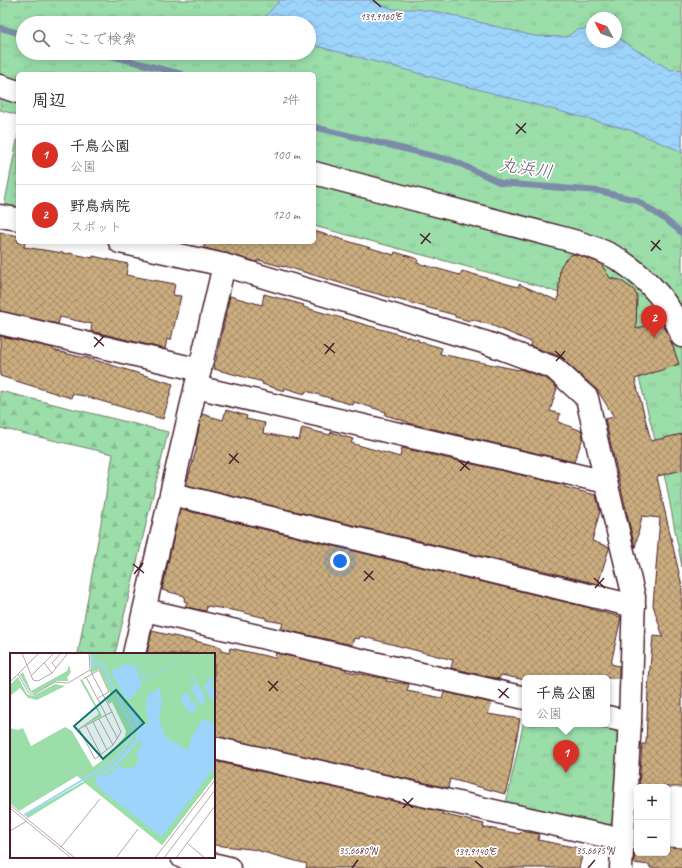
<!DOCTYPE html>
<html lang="ja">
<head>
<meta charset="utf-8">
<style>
  body { margin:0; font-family:Caveat,"Klee One",sans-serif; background:#f2f2f3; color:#2b2b33 }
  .controls { position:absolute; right:12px; bottom:12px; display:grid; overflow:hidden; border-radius:6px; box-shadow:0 2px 10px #0003 }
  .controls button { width:36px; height:36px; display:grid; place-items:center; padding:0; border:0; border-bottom:1px solid #e1e1e2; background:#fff; color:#2b2b33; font:20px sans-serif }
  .compass { position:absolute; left:586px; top:12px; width:36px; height:36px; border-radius:50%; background:#fff; box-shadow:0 2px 10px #0003; rotate:311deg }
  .you { position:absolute; left:340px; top:561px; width:14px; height:14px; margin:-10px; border:3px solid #fff; border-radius:50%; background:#1a73e8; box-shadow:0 0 0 6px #1a73e833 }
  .badge { display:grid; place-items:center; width:26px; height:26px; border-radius:50%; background:#d93025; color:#fff; font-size:13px; font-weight:700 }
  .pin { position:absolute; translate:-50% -33px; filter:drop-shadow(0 1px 2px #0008) }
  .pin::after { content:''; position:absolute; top:21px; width:14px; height:12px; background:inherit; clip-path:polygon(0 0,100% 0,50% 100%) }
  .popup { position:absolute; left:522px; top:675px; width:88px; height:52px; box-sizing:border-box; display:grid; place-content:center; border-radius:6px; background:#fff; filter:drop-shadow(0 1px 3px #0005); font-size:13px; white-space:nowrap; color:#7c7c81 }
  .popup b { font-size:15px; color:#2b2b33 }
  .popup::after { content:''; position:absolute; left:50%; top:100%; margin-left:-8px; border:8px solid transparent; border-top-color:#fff }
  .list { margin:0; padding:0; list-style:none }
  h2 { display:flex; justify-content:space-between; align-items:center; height:52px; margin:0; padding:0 16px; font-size:17px }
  h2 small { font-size:13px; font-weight:400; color:#7c7c81 }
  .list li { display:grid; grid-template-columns:26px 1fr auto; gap:12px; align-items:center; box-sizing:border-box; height:60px; padding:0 16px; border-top:1px solid #e1e1e2 }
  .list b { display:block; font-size:15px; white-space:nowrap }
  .list p { margin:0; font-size:13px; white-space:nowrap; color:#7c7c81 }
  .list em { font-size:13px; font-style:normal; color:#7c7c81 }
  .icon { flex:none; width:22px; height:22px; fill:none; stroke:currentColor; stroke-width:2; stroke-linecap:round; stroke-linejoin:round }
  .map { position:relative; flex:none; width:682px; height:868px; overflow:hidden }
  .search { position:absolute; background:#fff; box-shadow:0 2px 10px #0003; left:16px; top:16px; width:300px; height:44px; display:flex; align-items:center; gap:10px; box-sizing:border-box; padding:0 14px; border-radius:22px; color:#7c7c81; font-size:15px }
  .panel { position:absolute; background:#fff; box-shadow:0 2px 10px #0003; left:16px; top:72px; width:300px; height:172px; border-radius:6px }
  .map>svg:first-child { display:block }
</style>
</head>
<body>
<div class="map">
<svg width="682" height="868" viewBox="0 0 682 868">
  <defs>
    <pattern id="forest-firs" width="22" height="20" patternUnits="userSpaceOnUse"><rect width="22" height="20" fill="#9bdeaa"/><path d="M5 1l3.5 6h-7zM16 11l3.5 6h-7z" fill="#87be92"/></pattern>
    <pattern id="park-tufts" width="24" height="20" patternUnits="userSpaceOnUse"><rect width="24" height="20" fill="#9bdeaa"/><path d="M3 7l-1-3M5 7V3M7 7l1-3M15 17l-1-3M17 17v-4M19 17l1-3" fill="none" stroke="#87be92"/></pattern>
    <pattern id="water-waves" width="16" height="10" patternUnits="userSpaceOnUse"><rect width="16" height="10" fill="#9dd4fc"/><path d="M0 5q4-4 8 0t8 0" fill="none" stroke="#89b6d8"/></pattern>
    <pattern id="building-cross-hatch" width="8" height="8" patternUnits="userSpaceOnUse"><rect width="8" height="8" fill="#caad7f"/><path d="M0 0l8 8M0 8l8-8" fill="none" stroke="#a68c68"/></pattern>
  </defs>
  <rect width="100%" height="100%" fill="#fff"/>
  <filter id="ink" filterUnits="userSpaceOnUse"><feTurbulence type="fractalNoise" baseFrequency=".025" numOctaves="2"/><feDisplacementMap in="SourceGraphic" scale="8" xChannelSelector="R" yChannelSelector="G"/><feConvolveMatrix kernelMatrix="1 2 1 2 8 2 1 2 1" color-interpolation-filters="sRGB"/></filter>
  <g filter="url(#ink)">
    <polygon fill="url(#forest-firs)" stroke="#727e6a" points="0,391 168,432 115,654 78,654 113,454 0,428"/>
    <g fill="url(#park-tufts)" stroke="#727e6a" fill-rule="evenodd">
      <path d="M0 0H682V567L666 483 636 366 595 306 539 286 314 226V74H18V115L0 110ZM592 18H616V42H592ZM23 23H309V53H23Z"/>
      <polygon points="18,135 18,210 4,207"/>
      <polygon points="525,716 525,724 591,724 613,729 621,738 616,818 605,829 505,808"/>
    </g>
    <polygon fill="url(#water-waves)" stroke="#7c8ca8" points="280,0 369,0 393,9 416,9 439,12 534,36 567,37 576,30 592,28 592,42 616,42 616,36 633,48 671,70 682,69 682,153 678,150 630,130 309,44 309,23 267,23 264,18"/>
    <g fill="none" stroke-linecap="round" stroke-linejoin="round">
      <g stroke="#7c8ca8" stroke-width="6">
        <polyline points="0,28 23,34"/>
        <polyline points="99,53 182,74"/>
        <polyline points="314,127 454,161 501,183 599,191 636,200 666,220 682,233"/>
      </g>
    </g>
    <g fill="url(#building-cross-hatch)" stroke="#4a1f2b">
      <polygon points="314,231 394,255 395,252 418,259 417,263 460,275 462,271 518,287 519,284 558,301 560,268 564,261 571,255 575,254 598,262 603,267 610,278 620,280 634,290 637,296 636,329 661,320 671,341 679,364 635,379 651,441 682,434 682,470 658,476 657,477 682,586 682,787 639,787 642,744 646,744 648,689 653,636 663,637 653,605 660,518 642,516 635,548 605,419 614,417 598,391 559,356 530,346 531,342 491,325 471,319 470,321 455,317 455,315 363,290 284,266 284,267 258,260 257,262 204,248 204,242 314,242"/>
      <polygon points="0,232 18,236 18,242 25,242 24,247 69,254 69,253 93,258 93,256 128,264 126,275 175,284 173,295 181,296 171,340 167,339 165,349 91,331 92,324 60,317 58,324 0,311"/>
      <polygon points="264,294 304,305 303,307 419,340 418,341 442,348 440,354 519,370 520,369 547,379 557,388 550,411 560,414 558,422 582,431 583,438 574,462 408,423 408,422 385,415 386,412 354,402 353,405 306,391 305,394 285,388 284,391 262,384 263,382 214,369 230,296 262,305"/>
      <polygon points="0,336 53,348 53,350 84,358 85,357 173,384 163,419 84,396 72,394 71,398 0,376"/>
      <polygon points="226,410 247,416 246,419 265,423 263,433 299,440 302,428 330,435 331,432 353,439 351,443 400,457 402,448 565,485 564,487 596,495 600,511 592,541 609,547 609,549 598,584 186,485 197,447 195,446 202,414 223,420"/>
      <polygon points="180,509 590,608 590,609 621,617 611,664 619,666 619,678 525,678 525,680 501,675 499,679 451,668 453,660 360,636 359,639 354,638 352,645 281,629 283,623 266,620 266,618 237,611 207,606 206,611 185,607 187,602 184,601 185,596 162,590"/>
      <polygon points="152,631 221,647 221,651 229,653 230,648 275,658 276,653 346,669 346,671 387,679 386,681 409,684 407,691 442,698 444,692 492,703 488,714 520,719 510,775 505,794 450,779 448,788 214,736 214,654 147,654"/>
      <polygon points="214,761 443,812 442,814 484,824 483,827 520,834 521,831 539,834 538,840 584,849 579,868 306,868 307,864 259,851 259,850 214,845"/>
      <polygon points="635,846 637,846 637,853 667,853 667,847 682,848 682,868 650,868 650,865 634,863"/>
    </g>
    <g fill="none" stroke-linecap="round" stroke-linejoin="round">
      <g stroke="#4a1f2b" stroke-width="25">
        <g id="street">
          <polyline points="0,86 18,92"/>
          <path d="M314 173 566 239C585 244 605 250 621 261 648 279 672 305 682 336"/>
          <polyline points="0,216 18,219"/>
          <polyline points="120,242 224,265 487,343 554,368 587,398 606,482 634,597 630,722 621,868"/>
          <polyline points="0,323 200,370"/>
          <polyline points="196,387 606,482"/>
          <polyline points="172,494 634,606"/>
          <polyline points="145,610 525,698"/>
          <polyline points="134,654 224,265"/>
          <polyline points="607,717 630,722"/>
          <polyline points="214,748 623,840"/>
          <polyline points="182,857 229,868"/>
        </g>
      </g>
      <use href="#street" stroke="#fff" stroke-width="22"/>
    </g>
  </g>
  <path fill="none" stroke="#4a1f2b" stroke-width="1.5" d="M373 0 381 7M516 124 526 133M516 134 526 123M420 234 431 243M651 241 661 250M421 244 430 233M651 251 660 240M94 337 104 346M324 344 335 353M94 347 104 336M555 351 565 360M325 354 334 343M556 361 565 351M229 454 239 463M459 461 470 470M229 464 238 453M460 471 469 461M133 564 144 573M364 571 374 580M134 574 143 563M594 578 605 588M364 581 373 571M595 588 604 578M268 681 278 691M498 689 509 698M269 691 278 681M499 698 508 688M403 799 413 808M403 808 413 798M475 861 483 868M352 868 358 860M588 868 595 860"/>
  <g text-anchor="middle" stroke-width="3.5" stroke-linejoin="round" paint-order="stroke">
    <g font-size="18" font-style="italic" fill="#63556a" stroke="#fff">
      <text transform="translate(526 168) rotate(9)" y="6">丸浜川</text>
    </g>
  </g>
  <g transform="translate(10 653)">
    <rect width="205" height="205" fill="#fff"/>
    <path d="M59 12 61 19 57 25 59 28H47L24 41 19 38 10 22 13 19 21 38 57 18ZM8 24 17 41 23 43 45 31 55 33 27 47 18 45 10 35 0 43V32ZM72 26 92 63 68 76 89 61 70 27ZM205 123 152 192 75 130 18 165 15 162 78 126Z" fill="#9bdeaa"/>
    <path d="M80 0H205V123L152 192 67 123 9 158 0 150V75L7 77 13 75 21 93 55 74 62 78 83 114 97 104 115 83 116 78 102 49 99 51 96 46 101 42 89 16 82 20 81 18Z" fill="#9bdeaa"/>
    <path d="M51 85 65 106 43 119 31 97Z" fill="#9bdeaa"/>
    <path d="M123 0 136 25 181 0 135 27ZM116 11 125 13 132 30 126 40 119 46 115 45 101 18ZM182 22 194 41 195 49 191 52 181 35 186 32 185 27 180 28ZM205 25 200 32 205 37V46L202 47 194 33 200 26ZM149 35 152 47 149 66 156 85 178 97 181 86 191 68 199 67 205 73V114L153 182H149L90 136 84 126 107 109 126 86 127 76 116 50H120L131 72 139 70 136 58 137 43ZM130 87 132 93 126 100 129 106 125 113 120 115H112L110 112 98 122 92 123 110 110ZM176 39 180 42V49L187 50 185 58 180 60 170 47Z" fill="#9dd4fc" fill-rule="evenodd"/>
    <path fill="none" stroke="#9dd4fc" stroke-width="2" d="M14 162 99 111 110 101 123 82V76L94 15 90 9 82 12V0"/>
    <path fill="none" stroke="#b7a5aa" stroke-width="1" d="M12 0 23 27 28 28 42 20 58 0M79 0 80 17 102 59 111 79 103 92 85 106 69 76 102 59M34 10 42 20M46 15 42 10 51 0M8 21 18 39 23 42 45 29 58 30 80 17M21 23 44 0M76 24 96 62M73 26 89 17 99 39 88 45M0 29 29 0M95 62 108 86M89 66 103 92M83 69 97 97M76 73 91 102M0 152 65 205M0 155 61 205M0 178 17 168M178 191 195 205M51 194 90 146M106 205 128 176M145 205 205 127M154 205 205 137M166 205 205 153"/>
    <path fill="#0f766e" fill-opacity="0.15" stroke="#0f766e" stroke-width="2" d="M106 37 134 70 93 106 64 73Z"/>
    <rect width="205" height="205" fill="none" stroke="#4a1f2b" stroke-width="2"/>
  </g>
  <g font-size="10" text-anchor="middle" fill="#4a1f2b" stroke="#fff" stroke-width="3.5" stroke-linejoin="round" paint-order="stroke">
    <text x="381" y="20">139.9160°E</text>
    <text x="358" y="854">35.6680°N</text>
    <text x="595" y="854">35.6675°N</text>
    <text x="475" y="855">139.9140°E</text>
  </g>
</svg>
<div class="controls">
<button>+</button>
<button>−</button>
</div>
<svg class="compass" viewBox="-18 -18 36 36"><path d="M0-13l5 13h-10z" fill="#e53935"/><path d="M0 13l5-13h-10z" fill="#7c7c81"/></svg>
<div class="you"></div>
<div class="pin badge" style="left:566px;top:773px">1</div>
<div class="popup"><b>千鳥公園</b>公園</div>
<div class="pin badge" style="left:654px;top:338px">2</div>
<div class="search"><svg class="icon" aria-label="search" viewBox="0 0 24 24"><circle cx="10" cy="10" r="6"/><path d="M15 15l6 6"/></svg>ここで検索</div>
<section class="panel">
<h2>周辺<small>2件</small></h2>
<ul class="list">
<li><span class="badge">1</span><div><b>千鳥公園</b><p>公園</p></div><em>100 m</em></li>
<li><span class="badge">2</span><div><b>野鳥病院</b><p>スポット</p></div><em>120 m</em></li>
</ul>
</section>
</div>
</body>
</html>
